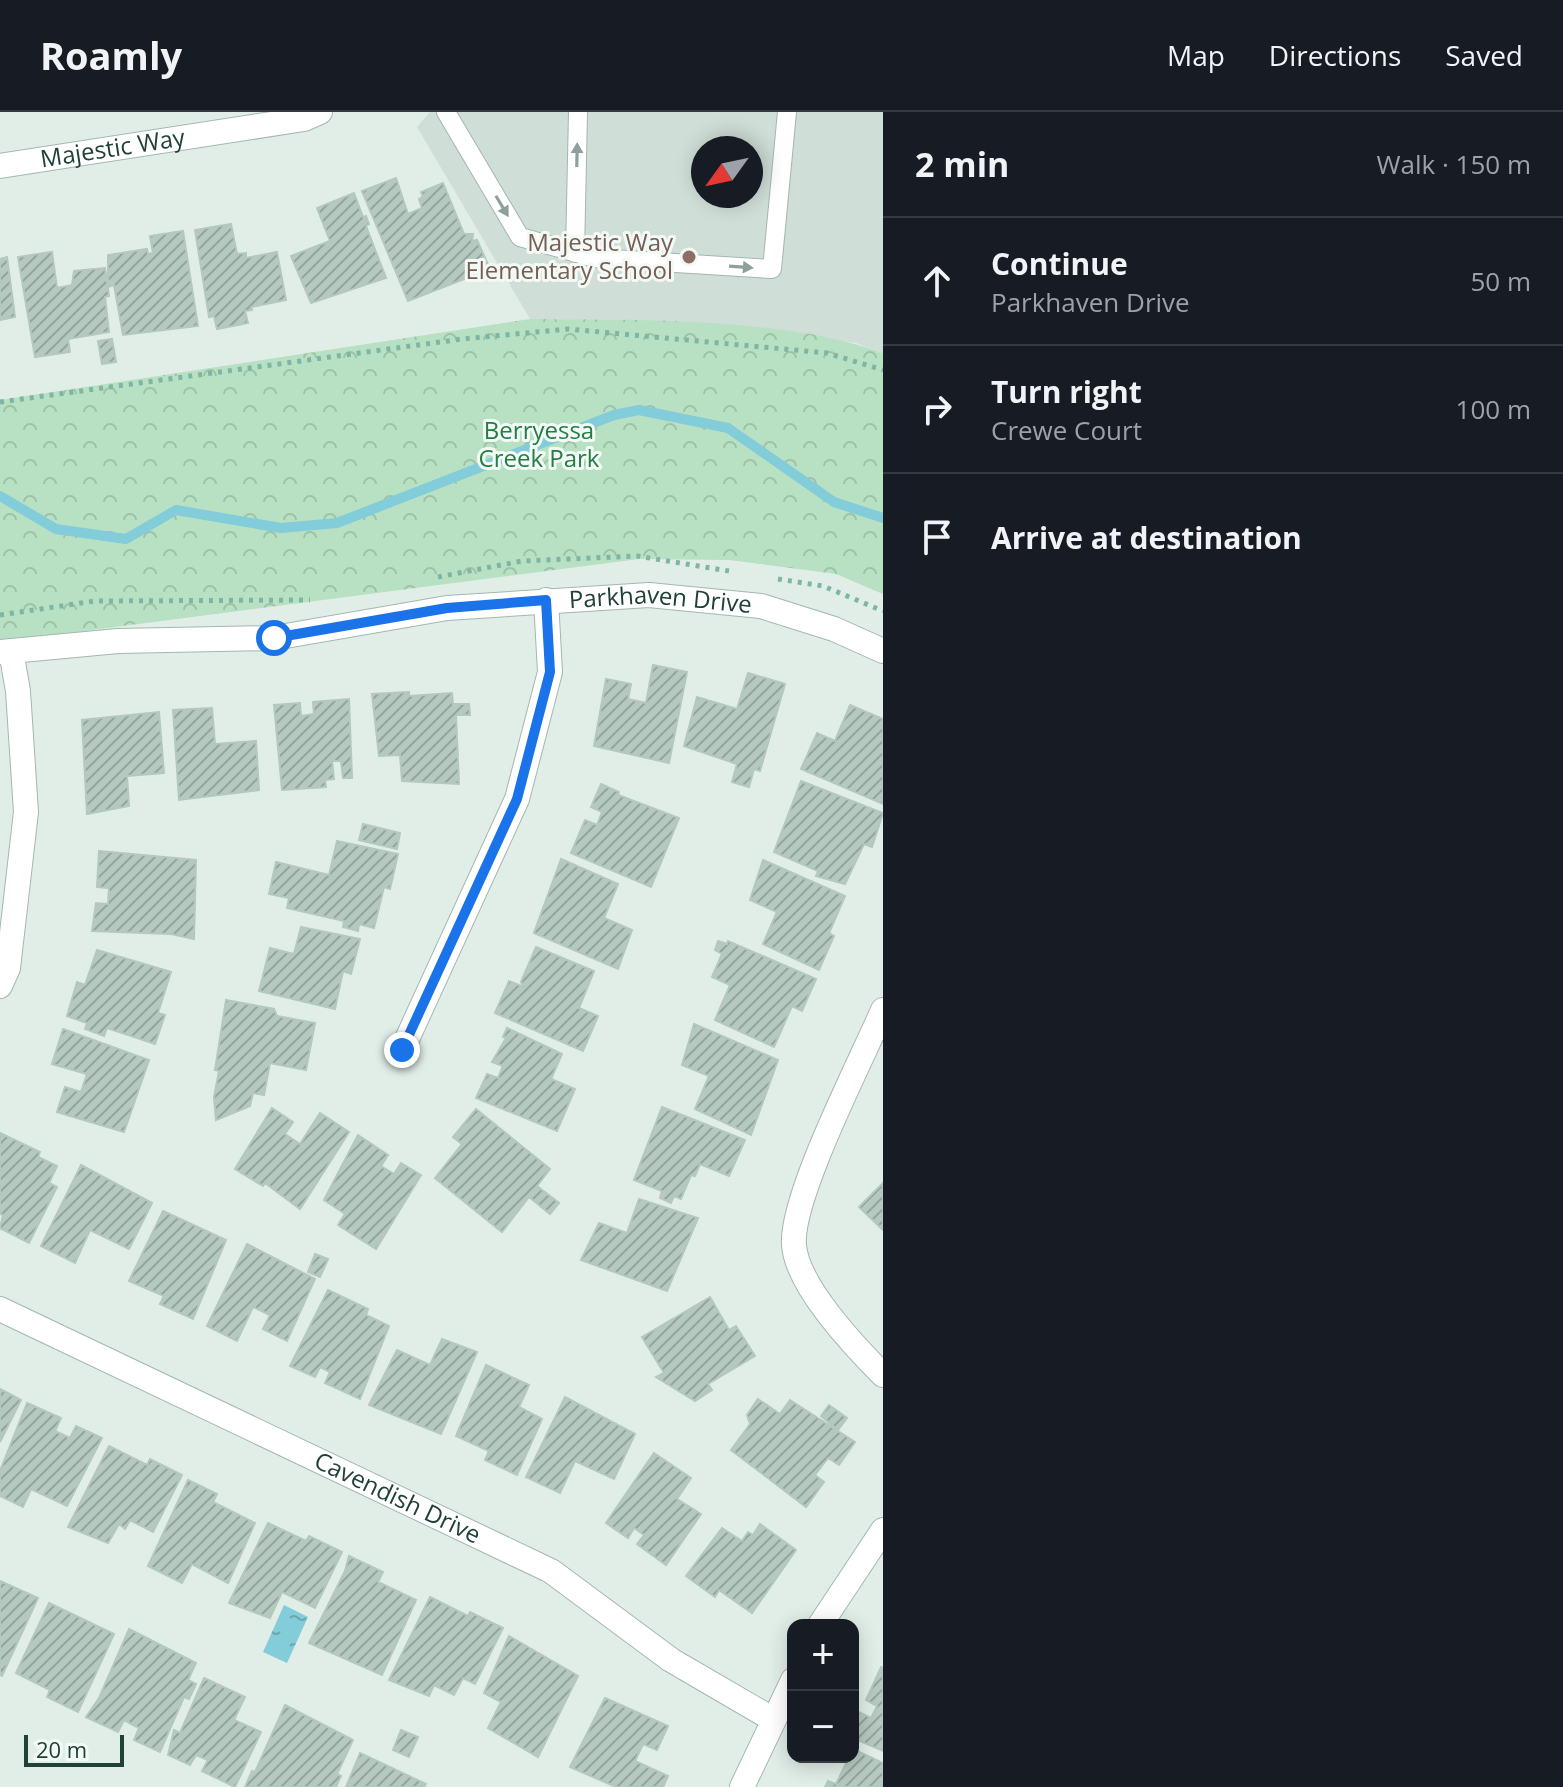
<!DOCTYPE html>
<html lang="en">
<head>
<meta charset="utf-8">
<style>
  body { margin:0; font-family:"Open Sans",sans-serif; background:#242831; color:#f1f3f6 }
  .controls { position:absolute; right:24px; bottom:24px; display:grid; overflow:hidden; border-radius:16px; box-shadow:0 4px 20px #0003 }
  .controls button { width:72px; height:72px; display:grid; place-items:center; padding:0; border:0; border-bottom:2px solid #363941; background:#171b24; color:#f1f3f6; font:40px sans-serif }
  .compass { position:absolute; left:691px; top:24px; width:72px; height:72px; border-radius:50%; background:#171b24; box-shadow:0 4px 20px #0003; rotate:237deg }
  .scale { position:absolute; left:24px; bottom:20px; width:100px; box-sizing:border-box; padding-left:8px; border:4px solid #1f4138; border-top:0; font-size:22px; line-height:28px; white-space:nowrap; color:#1f4138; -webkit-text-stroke:6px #f3faf6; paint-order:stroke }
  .stop { position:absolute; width:24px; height:24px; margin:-18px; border:6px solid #1a73e8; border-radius:50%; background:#fff }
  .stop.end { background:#1a73e8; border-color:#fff; box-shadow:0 2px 8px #0008 }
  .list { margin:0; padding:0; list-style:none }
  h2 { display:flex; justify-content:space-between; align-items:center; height:104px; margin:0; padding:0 32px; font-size:34px }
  h2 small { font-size:26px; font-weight:400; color:#9ea1a6 }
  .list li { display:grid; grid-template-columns:52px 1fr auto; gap:24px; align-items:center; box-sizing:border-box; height:128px; padding:0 32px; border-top:2px solid #363941 }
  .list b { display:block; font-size:30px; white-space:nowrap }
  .list p { margin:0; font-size:26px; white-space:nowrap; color:#9ea1a6 }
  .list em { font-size:26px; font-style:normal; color:#9ea1a6 }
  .icon { flex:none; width:44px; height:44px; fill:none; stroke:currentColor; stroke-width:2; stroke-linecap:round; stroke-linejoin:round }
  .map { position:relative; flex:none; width:883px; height:1675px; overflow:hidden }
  header { display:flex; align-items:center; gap:48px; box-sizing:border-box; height:112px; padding:0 40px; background:#171b24; border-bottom:2px solid #363941 }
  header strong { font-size:38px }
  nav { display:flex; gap:44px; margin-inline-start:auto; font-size:28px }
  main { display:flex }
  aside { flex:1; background:#171b24 }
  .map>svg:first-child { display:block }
</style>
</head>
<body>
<header>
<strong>Roamly</strong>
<nav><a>Map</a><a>Directions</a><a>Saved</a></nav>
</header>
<main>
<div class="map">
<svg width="883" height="1675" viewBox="0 0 883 1675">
  <defs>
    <pattern id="forest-crowns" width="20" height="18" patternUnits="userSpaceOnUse" patternTransform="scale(2)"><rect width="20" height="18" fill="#b8e1c3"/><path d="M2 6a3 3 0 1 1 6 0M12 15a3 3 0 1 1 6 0" fill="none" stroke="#9ec2a8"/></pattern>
    <pattern id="water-ripples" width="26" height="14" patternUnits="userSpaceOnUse" patternTransform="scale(2)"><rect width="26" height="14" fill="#83ccd9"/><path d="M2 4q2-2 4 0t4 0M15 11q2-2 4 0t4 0" fill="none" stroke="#6ba7b1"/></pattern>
    <pattern id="building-hatch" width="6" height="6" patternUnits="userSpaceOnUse" patternTransform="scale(2)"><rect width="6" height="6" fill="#b6c9c1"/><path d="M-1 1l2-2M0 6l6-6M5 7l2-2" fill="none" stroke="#93a59e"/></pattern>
  </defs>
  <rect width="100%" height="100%" fill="#e1eee8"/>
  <path fill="#cfded7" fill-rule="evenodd" d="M430 0H883V241L856 231 759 218 629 208 530 207 417 15ZM703 36H751V84H703Z"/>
  <path fill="url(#forest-crowns)" d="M530 207C635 208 786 205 883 241V482L836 462 729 448 639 447 0 530V288Z"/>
  <polygon fill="url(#water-ripples)" points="284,1493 308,1505 287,1551 263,1540"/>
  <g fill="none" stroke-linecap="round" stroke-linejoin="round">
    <polyline stroke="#83ccd9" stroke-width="10" points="0,384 56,417 126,427 176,398 281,416 337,411 614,303 639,298 728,316 834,390 883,406"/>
  </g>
  <g fill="url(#building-hatch)" stroke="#b3c8bf" stroke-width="2">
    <polygon points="396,66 408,102 422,96 419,87 423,85 421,80 443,71 464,122 473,122 472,129 477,128 490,157 408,189 362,79"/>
    <polygon points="354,81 363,105 366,104 369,112 366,114 386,166 311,191 291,144 330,129 317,96"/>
    <polygon points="231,112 237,142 246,141 246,146 277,140 286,188 251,195 252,198 245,199 248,211 217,217 214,204 209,205 195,118"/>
    <polygon points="183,119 198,214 123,223 114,173 108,175 108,143 147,137 148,142 153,141 150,124"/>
    <polygon points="52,140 57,176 72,173 74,159 105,156 109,184 105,185 109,220 68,227 70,240 35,245 18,145"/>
    <polygon points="7,145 15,205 0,208 0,147"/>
    <polygon points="112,227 116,250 102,252 98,229"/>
    <polygon points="653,553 687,560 669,651 594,634 606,567 631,572 628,587 646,591"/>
    <polygon points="748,561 785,572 760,659 754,657 749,675 732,670 737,652 684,634 697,585 737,597"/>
    <polygon points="409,580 409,584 452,581 453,592 469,592 470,603 456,603 459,672 402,669 400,643 379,644 372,582"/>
    <polygon points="349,587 352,666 343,666 341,649 332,649 334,667 325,668 326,675 282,678 274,593 300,591 301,604 314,602 313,590"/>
    <polygon points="850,593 883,607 883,692 801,657 817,621 835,629"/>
    <polygon points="212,596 215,632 256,629 259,678 179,688 173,598"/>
    <polygon points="159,600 164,661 127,664 129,694 87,702 82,608"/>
    <polygon points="801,669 883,701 872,735 864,732 845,772 816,764 818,759 774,740"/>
    <polygon points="601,672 619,680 618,683 679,706 651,775 571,741 585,708 597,713 602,700 591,695"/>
    <polygon points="363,712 400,721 397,737 359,728"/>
    <polygon points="337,729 398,742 390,777 384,775 374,816 359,812 358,819 343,815 344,809 287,796 289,786 269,782 276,750 329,763"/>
    <polygon points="99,739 196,748 194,827 171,822 92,819 96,791 108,792 109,776 97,775"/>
    <polygon points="561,747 618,772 604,806 632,818 618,857 534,821"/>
    <polygon points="763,748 845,784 829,821 834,824 819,858 763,832 777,800 750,788"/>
    <polygon points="301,815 360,827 351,862 343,859 335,897 259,879 270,836 294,842"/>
    <polygon points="718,829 727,832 728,829 816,867 802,899 792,894 774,935 715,908 730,873 712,865 722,842 715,838"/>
    <polygon points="536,835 594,859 579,896 598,904 583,939 495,901 509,869 524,875 521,870"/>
    <polygon points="97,838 171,860 158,901 165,903 155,932 107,916 104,924 85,917 87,911 67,904 77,870 85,873"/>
    <polygon points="226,888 274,897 277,904 315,911 306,958 270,951 264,983 253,981 250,994 216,1008 214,985 219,959 215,958"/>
    <polygon points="694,912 778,948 751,1023 695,997 709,964 682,953"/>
    <polygon points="507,916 562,942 551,967 575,977 557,1019 476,986 487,962 498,966 503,954 492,950 506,926 503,925"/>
    <polygon points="63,917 149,948 124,1020 57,1000 65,975 81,980 87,962 52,952"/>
    <polygon points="662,995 745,1028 729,1064 700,1052 695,1064 691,1063 681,1087 674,1084 671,1091 660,1086 662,1079 634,1068"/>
    <polygon points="272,996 293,1010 285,1022 300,1032 320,1001 349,1020 300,1097 265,1071 263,1074 235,1057"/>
    <polygon points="476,997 550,1057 537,1074 559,1091 550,1102 529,1085 502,1120 435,1066 462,1032 453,1025"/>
    <polygon points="0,1021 40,1040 38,1045 57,1054 49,1071 57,1075 29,1131 0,1116 3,1103 0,1102"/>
    <polygon points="358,1023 388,1043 381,1054 394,1062 401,1051 421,1063 376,1137 338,1113 345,1102 324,1088"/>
    <polygon points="81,1053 152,1091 129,1137 90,1118 75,1151 41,1134"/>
    <polygon points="883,1071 883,1118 859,1095"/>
    <polygon points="639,1087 698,1106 667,1179 581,1148 599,1111 627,1121"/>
    <polygon points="163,1099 226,1128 193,1207 160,1192 164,1184 129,1169"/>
    <polygon points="247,1132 315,1167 287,1229 263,1217 270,1203 253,1195 237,1229 207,1214"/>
    <polygon points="315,1142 328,1147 320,1165 308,1160"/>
    <polygon points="328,1178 368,1197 366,1203 389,1214 360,1287 325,1271 330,1260 320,1255 315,1265 290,1254"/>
    <polygon points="710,1185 729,1218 736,1214 755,1244 708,1272 712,1278 695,1289 656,1265 664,1261 642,1225"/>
    <polygon points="442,1227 477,1240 441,1322 369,1293 397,1238 430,1253"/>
    <polygon points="486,1253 529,1273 519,1295 542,1307 517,1363 485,1348 489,1339 456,1324"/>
    <polygon points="0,1277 21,1288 0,1330"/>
    <polygon points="565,1285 635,1322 614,1367 575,1349 560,1381 526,1365"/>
    <polygon points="758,1287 780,1302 790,1288 855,1330 839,1353 828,1346 815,1363 824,1370 806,1395 731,1338 750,1312 747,1303"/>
    <polygon points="27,1291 61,1306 55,1319 70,1326 76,1314 102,1326 67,1394 31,1377 23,1395 0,1384 0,1359"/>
    <polygon points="829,1293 847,1306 838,1318 821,1304"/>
    <polygon points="109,1334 147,1353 150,1347 182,1363 153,1420 130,1408 125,1417 119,1412 108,1431 68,1415"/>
    <polygon points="654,1341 691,1366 677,1387 701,1402 666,1453 637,1432 644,1423 634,1416 628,1426 606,1411"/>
    <polygon points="188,1368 217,1382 213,1390 255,1411 228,1471 192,1452 182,1471 148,1454"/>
    <polygon points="268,1411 306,1429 309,1424 342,1440 315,1496 282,1480 270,1506 229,1491"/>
    <polygon points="760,1412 796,1438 752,1501 719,1478 715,1485 686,1464 722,1416 742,1429 748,1420 753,1423"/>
    <polygon points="349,1444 383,1460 378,1470 416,1488 382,1563 309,1531 345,1459"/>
    <polygon points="0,1469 38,1486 2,1564 0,1563"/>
    <polygon points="430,1485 468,1504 470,1500 503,1516 475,1572 463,1566 454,1583 434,1573 429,1584 389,1568"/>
    <polygon points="49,1491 114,1522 78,1600 47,1585 50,1578 16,1561"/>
    <polygon points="129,1517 196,1551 188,1568 196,1572 189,1587 184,1585 160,1640 134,1628 139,1616 124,1608 118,1620 86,1605 99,1586"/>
    <polygon points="509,1524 578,1564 538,1645 488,1616 501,1590 484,1581"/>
    <polygon points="881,1555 883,1556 883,1639 853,1626 853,1613 859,1600 871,1606 877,1594 866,1588"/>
    <polygon points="204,1566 245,1585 234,1608 261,1620 235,1675 202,1659 208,1648 196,1643 190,1653 168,1643 174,1618 180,1621"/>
    <polygon points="605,1586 668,1614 657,1638 643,1632 635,1649 668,1664 663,1675 616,1675 570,1655"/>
    <polygon points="285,1593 353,1628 337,1662 341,1664 336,1675 245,1675 252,1659 255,1660"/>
    <polygon points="401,1618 418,1625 409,1645 393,1638"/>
    <polygon points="853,1637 883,1651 883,1675 825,1675 828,1669 836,1672 849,1645 853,1645"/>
    <polygon points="360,1641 426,1672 424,1675 346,1675"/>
  </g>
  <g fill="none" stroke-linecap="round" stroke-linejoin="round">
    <g stroke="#a3b7b0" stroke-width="20">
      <g id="lane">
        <polyline points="446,0 520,125 595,146 772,157 787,0"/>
        <polyline points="575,141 578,0"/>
      </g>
    </g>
    <g stroke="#a3b7b0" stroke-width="26">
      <g id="street">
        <path id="s1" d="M0 54 304 7 320 0"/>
        <path id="s2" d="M0 540 118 529 274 526 447 496 649 483 761 494 834 517 883 539"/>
        <polyline points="0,874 8,856 26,700 18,579 11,539"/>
        <path d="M883 898C862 947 790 1086 794 1133 797 1174 855 1235 883 1263"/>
        <polyline points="402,938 517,687 550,560 546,488"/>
        <path id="s3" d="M0 1197 551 1459 671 1548 774 1608"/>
        <polyline points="820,1513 883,1418"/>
        <polyline points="742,1675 793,1568"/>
      </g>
    </g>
    <g stroke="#7eb5a4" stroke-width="5" stroke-dasharray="4 6" stroke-linecap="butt">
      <polyline points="0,290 462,227 568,217 827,241 883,258"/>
      <polyline points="438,465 522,449 637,444 729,459"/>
      <polyline points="778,467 823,474 883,499"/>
      <polyline points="0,503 95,489 310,488"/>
    </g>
    <use href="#lane" stroke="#fff" stroke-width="18"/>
    <use href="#street" stroke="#fff" stroke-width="24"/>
  </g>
  <defs><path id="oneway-solid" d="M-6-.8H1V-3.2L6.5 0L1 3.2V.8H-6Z" transform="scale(2)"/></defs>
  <g fill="#8fa09c">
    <use href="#oneway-solid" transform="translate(577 43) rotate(-89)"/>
    <use href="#oneway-solid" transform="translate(502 94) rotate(59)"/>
    <use href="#oneway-solid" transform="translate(741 155) rotate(4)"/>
  </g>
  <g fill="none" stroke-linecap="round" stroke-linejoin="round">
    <polyline stroke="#1a73e8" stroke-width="10" points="274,526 447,496 546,488 550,560 517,687 402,938"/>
  </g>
  <circle fill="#8d6e63" stroke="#f3faf6" stroke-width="3" cx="689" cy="145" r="8"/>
  <g text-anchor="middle" stroke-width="6" stroke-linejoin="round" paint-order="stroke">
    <g font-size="24" fill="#1f4138" stroke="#f3faf6">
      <text dy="8" stroke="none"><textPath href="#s1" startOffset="114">Majestic Way</textPath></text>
      <text dy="8" stroke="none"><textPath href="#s2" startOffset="664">Parkhaven Drive</textPath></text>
      <text dy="8" stroke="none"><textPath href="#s3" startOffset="440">Cavendish Drive</textPath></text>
    </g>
    <g font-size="24" fill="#785e54" stroke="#f3faf6" text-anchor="end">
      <text x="673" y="139">Majestic Way<tspan x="673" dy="28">Elementary School</tspan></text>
    </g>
    <g font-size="24" fill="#247d46" stroke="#f3faf6">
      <text x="539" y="327">Berryessa<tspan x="539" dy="28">Creek Park</tspan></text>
    </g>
  </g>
</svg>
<div class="controls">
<button>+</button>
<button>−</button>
</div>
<svg class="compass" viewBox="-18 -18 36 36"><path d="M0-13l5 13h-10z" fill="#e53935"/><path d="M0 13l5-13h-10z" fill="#9ea1a6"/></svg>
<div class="scale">20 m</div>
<div class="stop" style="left:274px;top:526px"></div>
<div class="stop end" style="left:402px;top:938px"></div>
</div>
<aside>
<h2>2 min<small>Walk · 150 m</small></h2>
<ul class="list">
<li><svg class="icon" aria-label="ahead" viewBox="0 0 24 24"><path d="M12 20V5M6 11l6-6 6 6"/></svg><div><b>Continue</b><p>Parkhaven Drive</p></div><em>50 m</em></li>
<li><svg class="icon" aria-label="right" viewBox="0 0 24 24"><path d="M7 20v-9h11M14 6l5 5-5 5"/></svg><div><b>Turn right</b><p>Crewe Court</p></div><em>100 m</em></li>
<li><svg class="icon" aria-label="arrive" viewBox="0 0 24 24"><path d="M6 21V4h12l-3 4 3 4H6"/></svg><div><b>Arrive at destination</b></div></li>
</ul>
</aside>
</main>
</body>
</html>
